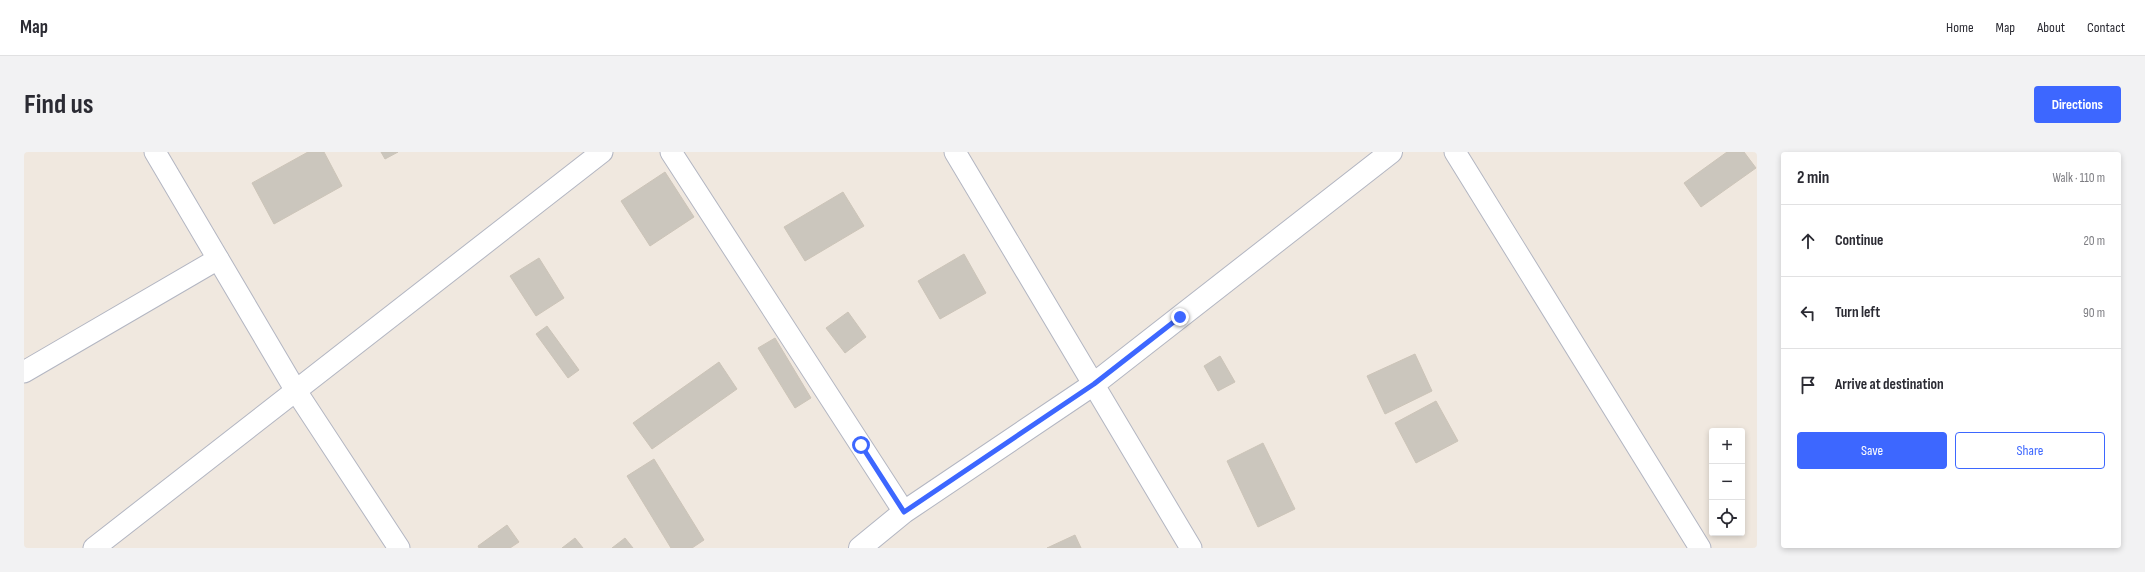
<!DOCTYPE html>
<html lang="en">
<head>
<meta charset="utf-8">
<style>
  body { margin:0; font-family:"Sofia Sans Condensed",sans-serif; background:#f2f2f3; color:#2b2b33 }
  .controls { position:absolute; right:12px; bottom:12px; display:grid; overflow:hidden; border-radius:4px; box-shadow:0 2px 6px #0003 }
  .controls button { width:36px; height:36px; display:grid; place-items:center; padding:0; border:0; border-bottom:1px solid #e1e1e2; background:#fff; color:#2b2b33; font:20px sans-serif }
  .stop { position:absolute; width:12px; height:12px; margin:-9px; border:3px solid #3d67ff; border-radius:50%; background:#fff }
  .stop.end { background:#3d67ff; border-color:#fff; box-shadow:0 1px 4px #0008 }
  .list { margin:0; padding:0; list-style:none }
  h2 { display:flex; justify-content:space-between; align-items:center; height:52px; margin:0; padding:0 16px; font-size:17px }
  h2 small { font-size:13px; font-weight:400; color:#7c7c81 }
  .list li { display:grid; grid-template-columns:26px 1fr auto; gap:12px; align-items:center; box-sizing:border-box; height:72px; padding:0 16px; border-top:1px solid #e1e1e2 }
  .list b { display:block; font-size:15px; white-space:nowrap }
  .list em { font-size:13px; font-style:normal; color:#7c7c81 }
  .actions { display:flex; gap:8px; padding:12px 16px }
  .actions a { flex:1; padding:9px 0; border:1px solid #3d67ff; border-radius:4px; text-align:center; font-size:14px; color:#3d67ff }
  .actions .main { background:#3d67ff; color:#fff }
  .icon { flex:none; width:22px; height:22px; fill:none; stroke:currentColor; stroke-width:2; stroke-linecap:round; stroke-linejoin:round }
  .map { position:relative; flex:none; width:1733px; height:396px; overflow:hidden; border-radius:4px }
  header { display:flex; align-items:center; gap:24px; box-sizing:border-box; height:56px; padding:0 20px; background:#fff; border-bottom:1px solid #e1e1e2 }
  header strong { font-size:19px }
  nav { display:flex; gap:22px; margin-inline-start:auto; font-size:14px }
  .intro { display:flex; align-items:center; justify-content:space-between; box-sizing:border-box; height:96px; padding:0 24px }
  h1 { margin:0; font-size:28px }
  .button { padding:10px 18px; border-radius:4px; background:#3d67ff; color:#fff; font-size:14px; font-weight:700 }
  main { display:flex; gap:24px; padding:0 24px }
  aside { flex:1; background:#fff; border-radius:4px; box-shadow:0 2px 6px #0003 }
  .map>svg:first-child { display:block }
</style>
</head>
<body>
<header>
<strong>Map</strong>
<nav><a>Home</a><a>Map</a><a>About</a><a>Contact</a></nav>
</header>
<div class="intro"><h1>Find us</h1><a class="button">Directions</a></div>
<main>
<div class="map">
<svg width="1733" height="396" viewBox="0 0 1733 396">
  <rect width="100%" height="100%" fill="#f0e8df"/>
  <g fill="#cbc6bd" stroke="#ccc4b8">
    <polygon points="284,0 300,0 318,34 250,72 228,31"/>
    <polygon points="357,0 374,0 361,7"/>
    <polygon points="1703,0 1720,0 1732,16 1677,55 1660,31"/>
    <polygon points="641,20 670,65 626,94 597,49"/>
    <polygon points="819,40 840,74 781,109 760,75"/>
    <polygon points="940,102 962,141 916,167 894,129"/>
    <polygon points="515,106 540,146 512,164 486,124"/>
    <polygon points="824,160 842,185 821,201 802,176"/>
    <polygon points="523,174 555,218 544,226 512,182"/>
    <polygon points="751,186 787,246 771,256 734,196"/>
    <polygon points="1391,202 1408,239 1361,262 1343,224"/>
    <polygon points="1196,204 1211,230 1194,239 1180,214"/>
    <polygon points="695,210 713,237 628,297 609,271"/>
    <polygon points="1412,249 1434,289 1392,311 1371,271"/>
    <polygon points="1239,291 1271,357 1234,375 1203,309"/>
    <polygon points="630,307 680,388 668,396 647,396 603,324"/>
    <polygon points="483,373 495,390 486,396 455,396 454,394"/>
    <polygon points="1051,383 1057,396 1023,396"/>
    <polygon points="551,386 559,396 538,396"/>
    <polygon points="601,386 609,396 588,396"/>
  </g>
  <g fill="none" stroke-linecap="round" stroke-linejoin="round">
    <g stroke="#b3b6c2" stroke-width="23">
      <g id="minor">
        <polyline points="131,0 272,239 375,396"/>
        <polyline points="647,0 880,360"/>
        <polyline points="931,0 1167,396"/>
        <polyline points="1431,0 1676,396"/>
        <polyline points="0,220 194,107"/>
        <polyline points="70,396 578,0"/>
      </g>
    </g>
    <g stroke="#b3b6c2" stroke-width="24">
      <polyline id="tertiary" points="836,396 880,360 1070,232 1367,0"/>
    </g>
    <use href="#minor" stroke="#fff" stroke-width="21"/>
    <use href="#tertiary" stroke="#fff" stroke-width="22"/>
  </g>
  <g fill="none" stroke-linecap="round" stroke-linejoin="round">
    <polyline stroke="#3d67ff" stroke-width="5" points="837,293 880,360 1070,232 1156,165"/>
  </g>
</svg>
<div class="controls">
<button>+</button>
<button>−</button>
<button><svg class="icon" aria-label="locate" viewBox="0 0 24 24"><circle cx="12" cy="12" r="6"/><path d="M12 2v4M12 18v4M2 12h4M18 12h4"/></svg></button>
</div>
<div class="stop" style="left:837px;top:293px"></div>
<div class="stop end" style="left:1156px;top:165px"></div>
</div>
<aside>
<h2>2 min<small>Walk · 110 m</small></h2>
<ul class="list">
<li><svg class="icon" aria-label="ahead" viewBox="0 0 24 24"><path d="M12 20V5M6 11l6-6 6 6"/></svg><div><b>Continue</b></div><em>20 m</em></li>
<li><svg class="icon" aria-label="left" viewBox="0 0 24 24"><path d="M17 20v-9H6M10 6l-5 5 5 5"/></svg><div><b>Turn left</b></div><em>90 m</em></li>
<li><svg class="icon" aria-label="arrive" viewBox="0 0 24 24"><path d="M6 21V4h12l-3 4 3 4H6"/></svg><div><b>Arrive at destination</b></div></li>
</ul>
<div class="actions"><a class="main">Save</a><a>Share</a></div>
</aside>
</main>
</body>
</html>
